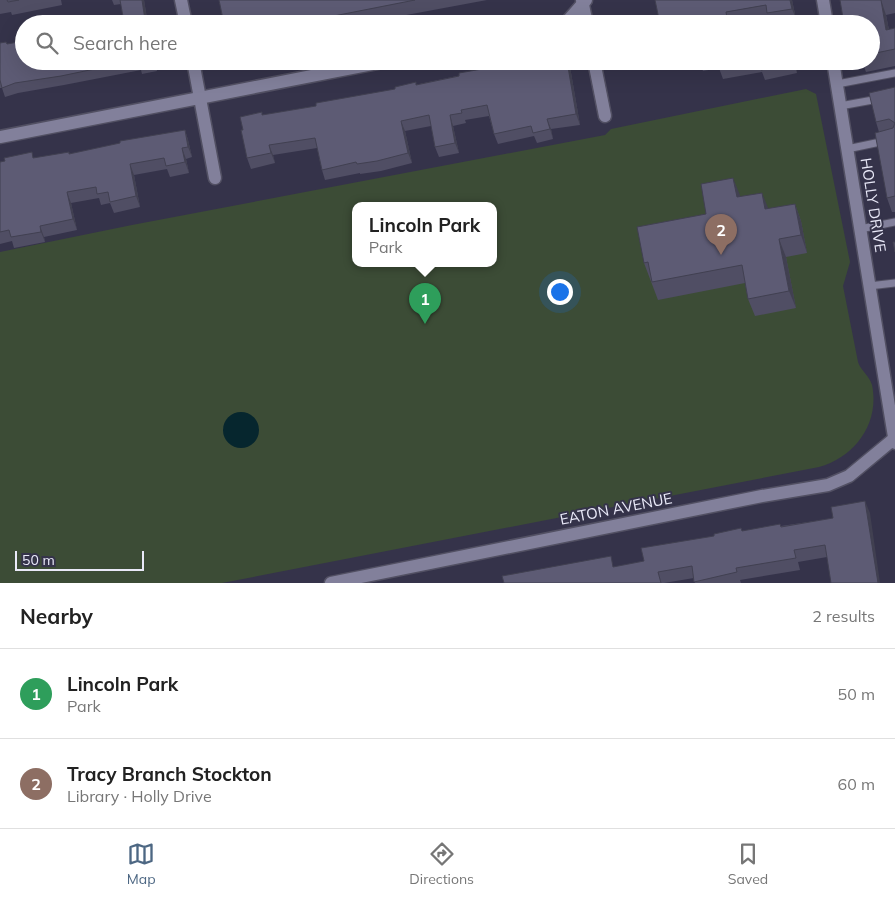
<!DOCTYPE html>
<html lang="en">
<head>
<meta charset="utf-8">
<style>
  body { margin:0; font-family:Mulish,sans-serif; background:#f2f2f2; color:#222 }
  .scale { position:absolute; left:15px; bottom:12px; width:129px; box-sizing:border-box; padding-left:5px; border:2px solid #e9e9f8; border-top:0; font-size:14px; line-height:18px; white-space:nowrap; color:#e9e9f8; -webkit-text-stroke:4px #35334a; paint-order:stroke }
  .you { position:absolute; left:559px; top:291px; width:18px; height:18px; margin:-12px; border:4px solid #fff; border-radius:50%; background:#1a73e8; box-shadow:0 0 0 8px #1a73e833 }
  .badge { display:grid; place-items:center; width:32px; height:32px; border-radius:50%; background:#4d6783; color:#fff; font-size:16px; font-weight:700 }
  .pin { position:absolute; translate:-50% -41px; filter:drop-shadow(0 1px 2px #0008) }
  .pin::after { content:''; position:absolute; top:26px; width:18px; height:15px; background:inherit; clip-path:polygon(0 0,100% 0,50% 100%) }
  .popup { position:absolute; left:352px; top:202px; width:145px; height:65px; box-sizing:border-box; display:grid; place-content:center; border-radius:10px; background:#fff; filter:drop-shadow(0 1px 4px #0005); font-size:16px; white-space:nowrap; color:#767676 }
  .popup b { font-size:19px; color:#222 }
  .popup::after { content:''; position:absolute; left:50%; top:100%; margin-left:-10px; border:10px solid transparent; border-top-color:#fff }
  .list { margin:0; padding:0; list-style:none }
  h2 { display:flex; justify-content:space-between; align-items:center; height:65px; margin:0; padding:0 20px; font-size:21px }
  h2 small { font-size:16px; font-weight:400; color:#767676 }
  .list li { display:grid; grid-template-columns:32px 1fr auto; gap:15px; align-items:center; box-sizing:border-box; height:90px; padding:0 20px; border-top:1px solid #e0e0e0 }
  .list b { display:block; font-size:19px; white-space:nowrap }
  .list p { margin:0; font-size:16px; white-space:nowrap; color:#767676 }
  .list em { font-size:16px; font-style:normal; color:#767676 }
  .icon { flex:none; width:28px; height:28px; fill:none; stroke:currentColor; stroke-width:2; stroke-linecap:round; stroke-linejoin:round }
  .map { position:relative; flex:none; width:895px; height:583px; overflow:hidden }
  .search { position:absolute; background:#fff; box-shadow:0 5px 20px #0002; left:15px; right:15px; top:15px; height:55px; display:flex; align-items:center; gap:12px; box-sizing:border-box; padding:0 18px; border-radius:28px; color:#767676; font-size:19px }
  .sheet { height:245px; background:#fff }
  nav { display:flex; justify-content:space-around; align-items:center; box-sizing:border-box; height:70px; border-top:1px solid #e0e0e0; background:#fff; font-size:14px; color:#767676 }
  nav a { display:grid; justify-items:center; gap:2px }
  nav .on { color:#4d6783 }
  .map>svg:first-child { display:block }
</style>
</head>
<body>
<div class="map">
<svg width="895" height="583" viewBox="0 0 895 583">
  <rect width="100%" height="100%" fill="#35334a"/>
  <path fill="#3c4c36" fill-rule="evenodd" d="M806 89 816 94 850 262 843 286 858 362C861 371 869 375 872 385 880 423 855 457 819 467L222 583H0V252L132 225 605 135 611 129ZM356 205H494V263H356Z"/>
  <circle fill="#06262e" cx="241" cy="430" r="18"/>
  <g fill="none" stroke-linecap="round" stroke-linejoin="round">
    <g stroke="#525063" stroke-width="9">
      <g id="service">
        <polyline points="837,84 895,73"/>
        <polyline points="840,106 895,96"/>
        <polyline points="847,149 895,139"/>
        <polyline points="860,229 895,222"/>
        <polyline points="869,286 895,283"/>
      </g>
    </g>
    <g stroke="#525063" stroke-width="15">
      <g id="minor">
        <polyline points="181,0 186,24"/>
        <polyline points="582,0 587,24"/>
        <polyline points="565,24 586,0"/>
        <polyline points="193,61 215,178"/>
        <polyline points="594,61 605,116"/>
        <polyline points="0,137 388,61"/>
      </g>
    </g>
    <g stroke="#525063" stroke-width="15">
      <g id="tertiary">
        <polyline points="823,0 827,24"/>
        <polyline points="833,61 895,443"/>
        <polyline points="331,583 762,496 828,485 849,476 895,438"/>
      </g>
    </g>
    <use href="#service" stroke="#82809b" stroke-width="7"/>
    <use href="#minor" stroke="#82809b" stroke-width="12"/>
    <use href="#tertiary" stroke="#82809b" stroke-width="12"/>
  </g>
  <g fill="#504e64">
    <polygon points="0,0 61,0 62,5 12,15 11,12 0,14"/>
    <polygon points="112,0 144,0 147,19 160,16 163,24 116,24 124,22 121,4 114,5"/>
    <polygon points="219,0 487,0 358,24 224,24"/>
    <polygon points="792,0 796,19 771,24 768,16 730,23 730,24 660,24"/>
    <polygon points="840,0 895,0 895,13 886,15 889,30 895,28 895,66 866,72 862,61 871,61 871,24"/>
    <polygon points="0,43 7,44 24,61 171,61 171,62 156,65 157,71 142,74 141,70 64,85 18,93 5,97 2,88 0,88"/>
    <polygon points="528,61 569,61 580,125 551,129 553,139 537,143 534,136 498,144 494,134 489,116 465,120 466,123 453,126 459,153 439,157 435,147 431,126 405,131 412,163 381,171 360,174 360,173 325,180 322,170 317,148 273,155 275,163 251,169 247,158 243,130 263,115 316,106"/>
    <polygon points="699,61 795,61 797,73 765,80 762,72 723,79 719,68 703,71"/>
    <polygon points="895,87 895,212 892,212 887,198 879,132 876,122"/>
    <polygon points="185,130 188,140 192,157 186,159 189,173 170,177 167,169 134,175 140,207 114,213 110,203 101,205 99,198 71,203 77,230 44,237 45,242 14,248 12,241 0,244 0,162 70,154"/>
    <polygon points="740,197 768,209 795,204 801,221 807,253 786,257 796,308 755,316 748,299 745,283 658,300 644,263 706,214"/>
    <polygon points="870,513 827,557 798,562 800,570 740,580 741,583 695,583 694,578 664,583 504,583 615,567 644,561 714,536 742,531 781,526"/>
  </g>
  <g fill="#414051">
    <polygon points="142,0 144,0 148,24 145,20"/>
    <polygon points="790,0 792,0 796,19 792,9"/>
    <polygon points="881,0 886,15 892,46 886,30"/>
    <polygon points="567,61 569,61 580,125 576,114"/>
    <polygon points="793,61 795,61 797,73 794,63"/>
    <polygon points="450,115 453,126 459,153 455,143"/>
    <polygon points="547,119 551,129 553,139"/>
    <polygon points="401,121 405,131 412,163 408,153"/>
    <polygon points="185,130 188,140 192,157 188,147"/>
    <polygon points="269,145 273,155 275,163 271,153"/>
    <polygon points="182,148 186,159 189,173 185,162"/>
    <polygon points="130,164 134,175 140,207 136,196"/>
    <polygon points="733,178 740,195 743,215 737,197"/>
    <polygon points="67,192 71,203 77,230 73,219"/>
    <polygon points="762,193 769,210 765,209"/>
    <polygon points="795,204 801,221 807,253 801,235"/>
    <polygon points="40,226 44,237 45,242 41,232"/>
    <polygon points="779,239 786,257 796,308 789,291"/>
    <polygon points="865,501 870,513 880,583 878,583"/>
  </g>
  <g fill="#5d5b74" stroke="#414051">
    <polygon points="7,0 19,0 8,2"/>
    <polygon points="120,0 142,0 145,20 160,16 162,24 116,24 124,22"/>
    <polygon points="219,0 415,0 293,24 224,24"/>
    <polygon points="655,0 790,0 792,9 767,13 766,5 726,12 728,24 660,24"/>
    <polygon points="840,0 881,0 886,30 895,28 895,49 871,54 871,24 844,24"/>
    <polygon points="24,41 24,61 133,61 61,76 15,83 2,88 0,80 0,43 6,42 7,44"/>
    <polygon points="138,61 154,61 154,62 139,65"/>
    <polygon points="528,61 567,61 576,114 547,119 550,129 533,133 531,126 494,134 487,105 461,110 462,113 450,115 455,143 435,147 429,115 401,121 408,153 377,161 357,164 356,162 322,170 315,138 269,145 271,153 247,158 241,130 243,130 240,117 262,112 262,115 316,106 316,103 395,89 395,87 416,82 416,85 459,76 459,73"/>
    <polygon points="718,61 757,61 720,69"/>
    <polygon points="760,61 793,61 794,63 761,70"/>
    <polygon points="895,87 895,196 887,198 875,133 893,128 895,123 889,119 876,122 869,93"/>
    <polygon points="185,130 188,147 182,148 185,162 166,166 164,158 130,164 136,196 110,202 108,192 97,194 96,187 67,192 73,219 40,226 41,232 11,237 9,230 0,232 0,162 5,161 4,158 32,152 33,158 69,152 69,154 120,143 120,141"/>
    <polygon points="733,178 737,197 762,193 765,209 795,204 801,235 779,239 789,291 748,299 742,265 652,282 648,262 644,263 637,227 706,214 701,184"/>
    <polygon points="893,242 895,242 895,252"/>
    <polygon points="865,501 878,583 831,583 825,545 794,550 796,558 736,568 737,572 694,582 692,566 658,572 661,583 504,583 502,576 611,556 613,567 644,561 641,548 714,536 714,534 741,528 742,531 780,524 781,527 833,518 831,507"/>
  </g>
  <g text-anchor="middle" stroke-width="4" stroke-linejoin="round" paint-order="stroke">
    <g font-size="15" fill="#e9e9f8" stroke="#35334a">
      <text transform="translate(873 205) rotate(81)" y="5">HOLLY DRIVE</text>
      <text transform="translate(616 509) rotate(-11)" y="5">EATON AVENUE</text>
    </g>
  </g>
</svg>
<div class="scale">50 m</div>
<div class="you"></div>
<div class="pin badge" style="left:425px;top:324px;background:#2e9e5b">1</div>
<div class="popup"><b>Lincoln Park</b>Park</div>
<div class="pin badge" style="left:721px;top:255px;background:#8d6e63">2</div>
<div class="search"><svg class="icon" aria-label="search" viewBox="0 0 24 24"><circle cx="10" cy="10" r="6"/><path d="M15 15l6 6"/></svg>Search here</div>
</div>
<section class="sheet">
<h2>Nearby<small>2 results</small></h2>
<ul class="list">
<li><span class="badge" style="background:#2e9e5b">1</span><div><b>Lincoln Park</b><p>Park</p></div><em>50 m</em></li>
<li><span class="badge" style="background:#8d6e63">2</span><div><b>Tracy Branch Stockton</b><p>Library · Holly Drive</p></div><em>60 m</em></li>
</ul>
</section>
<nav>
<a class="on"><svg class="icon" aria-label="map" viewBox="0 0 24 24"><path d="M3 6l6-2 6 2 6-2v14l-6 2-6-2-6 2zM9 4v14M15 6v14"/></svg>Map</a>
<a><svg class="icon" aria-label="directions" viewBox="0 0 24 24"><path d="M12 3l9 9-9 9-9-9zM9 14v-3h6M13 9l2 2-2 2"/></svg>Directions</a>
<a><svg class="icon" aria-label="saved" viewBox="0 0 24 24"><path d="M7 4h10v16l-5-4-5 4z"/></svg>Saved</a>
</nav>
</body>
</html>
